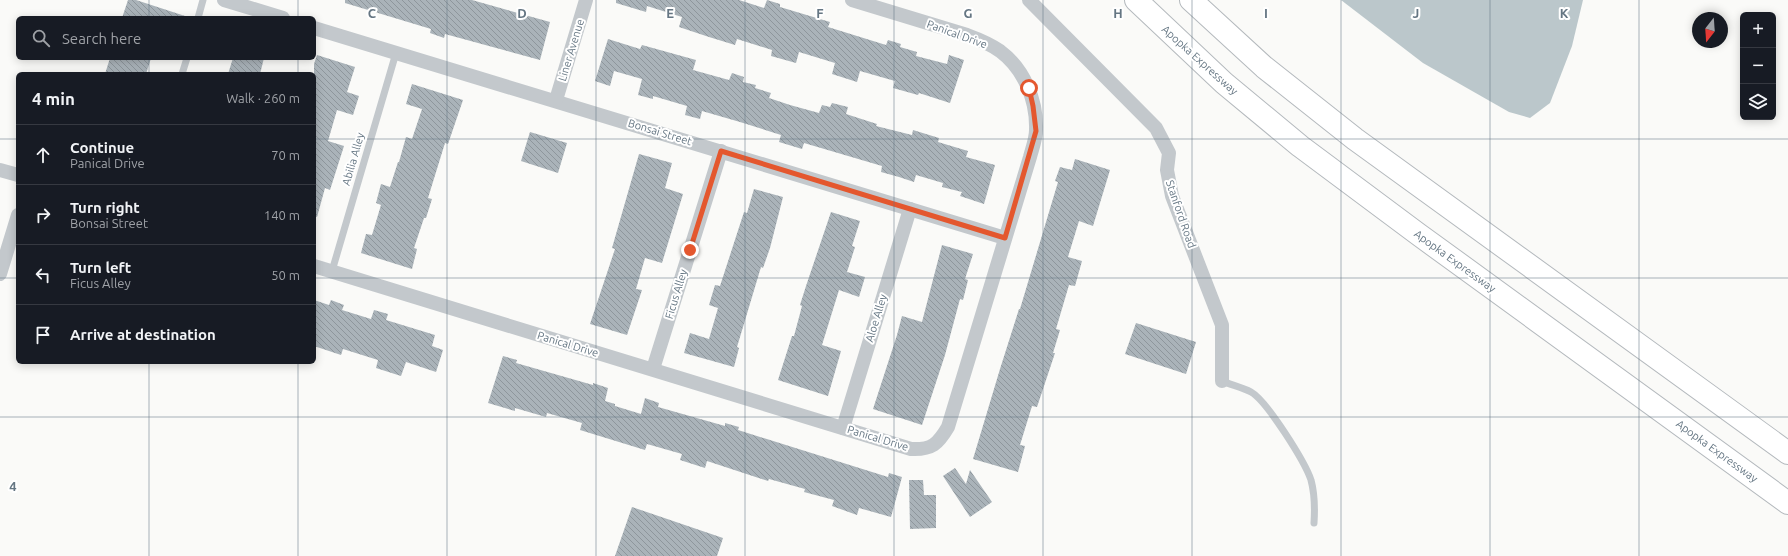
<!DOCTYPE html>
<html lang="en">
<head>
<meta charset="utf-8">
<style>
  body { margin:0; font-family:Ubuntu,sans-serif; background:#242831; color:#f1f3f6 }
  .controls { position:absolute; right:12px; top:12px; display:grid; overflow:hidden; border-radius:6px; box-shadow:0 2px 10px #0003 }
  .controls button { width:36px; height:36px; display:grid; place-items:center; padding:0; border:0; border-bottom:1px solid #363941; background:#171b24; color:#f1f3f6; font:20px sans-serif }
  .compass { position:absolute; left:1692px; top:12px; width:36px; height:36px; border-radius:50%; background:#171b24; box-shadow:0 2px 10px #0003; rotate:197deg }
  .stop { position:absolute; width:12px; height:12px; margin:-9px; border:3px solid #e4572e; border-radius:50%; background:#fff }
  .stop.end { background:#e4572e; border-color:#fff; box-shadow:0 1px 4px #0008 }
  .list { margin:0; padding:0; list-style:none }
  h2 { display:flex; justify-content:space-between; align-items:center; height:52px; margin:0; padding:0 16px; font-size:17px }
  h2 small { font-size:13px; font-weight:400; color:#9ea1a6 }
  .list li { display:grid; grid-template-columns:26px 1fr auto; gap:12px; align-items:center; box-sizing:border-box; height:60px; padding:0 16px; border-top:1px solid #363941 }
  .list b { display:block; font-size:15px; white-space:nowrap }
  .list p { margin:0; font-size:13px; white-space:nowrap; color:#9ea1a6 }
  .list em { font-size:13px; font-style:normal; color:#9ea1a6 }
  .icon { flex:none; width:22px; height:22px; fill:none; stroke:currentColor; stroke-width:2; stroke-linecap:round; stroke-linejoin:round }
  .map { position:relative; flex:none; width:1788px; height:556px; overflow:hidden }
  .search { position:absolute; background:#171b24; box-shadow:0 2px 10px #0003; left:16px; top:16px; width:300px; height:44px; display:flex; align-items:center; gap:10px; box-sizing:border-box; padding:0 14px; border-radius:6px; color:#9ea1a6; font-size:15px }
  .panel { position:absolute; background:#171b24; box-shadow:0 2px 10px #0003; left:16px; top:72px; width:300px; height:292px; border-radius:6px }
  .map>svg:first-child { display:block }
</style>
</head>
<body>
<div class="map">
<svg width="1788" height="556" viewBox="0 0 1788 556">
  <defs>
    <pattern id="building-back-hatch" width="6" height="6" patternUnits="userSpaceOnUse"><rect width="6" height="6" fill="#aab3b9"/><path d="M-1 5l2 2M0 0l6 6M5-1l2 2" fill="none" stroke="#8e969c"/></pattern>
  </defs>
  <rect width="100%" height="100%" fill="#fafaf8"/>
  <polygon fill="#bbc7cb" points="1341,0 1583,0 1572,46 1550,103 1530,118 1509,112 1423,63"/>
  <g fill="url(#building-back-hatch)">
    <polygon points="128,0 136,0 185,16 185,18 122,18"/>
    <polygon points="345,0 472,0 550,22 540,60 445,34 444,38 430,33 431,29 345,3"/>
    <polygon points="616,0 739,0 764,8 767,0 780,4 780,7 830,22 828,27 886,45 888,40 901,44 900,47 917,52 916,56 947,64 949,55 964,60 950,103 919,93 918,95 893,88 895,81 860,71 857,82 832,74 835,63 799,52 796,63 771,56 772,50 737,39 735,45 709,37 679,27 682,17 647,6 646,12 616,3"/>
    <polygon points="608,39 640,49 642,45 696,60 693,70 729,80 732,73 744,77 743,82 756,85 755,88 771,93 769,98 790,105 819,113 822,105 830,107 832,103 848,107 846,114 877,124 876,126 912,135 913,130 939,138 938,142 968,151 966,157 995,165 984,204 960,196 962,192 942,187 943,183 916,175 914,182 899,177 881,172 882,166 804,143 802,149 779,142 781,135 740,122 702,111 700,119 685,115 687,106 653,96 653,99 638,95 642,79 614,71 610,86 595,81"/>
    <polygon points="317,55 355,67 347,92 359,96 353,115 337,110 328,141 344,146 330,190 325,188 317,217 314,216 314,64"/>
    <polygon points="110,58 151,58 146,74 105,74"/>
    <polygon points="233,58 264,58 260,74 228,74"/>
    <polygon points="412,84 463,100 448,144 445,143 428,198 432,199 426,218 424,218 414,248 417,249 412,269 361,253 366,234 372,235 381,205 376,203 381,184 390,187 398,162 399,162 406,137 412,139 422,109 406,104"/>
    <polygon points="530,132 567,143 558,173 521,161"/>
    <polygon points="639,154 672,163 665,188 683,194 662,263 645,258 636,289 642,290 627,335 590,324 615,249 612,248"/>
    <polygon points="1075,159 1110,170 1093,226 1079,221 1068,257 1082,261 1075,286 1069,285 1056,329 1060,330 1053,353 1055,353 1037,407 1032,406 1020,445 1025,446 1018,472 973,459 1000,369 1019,309 1020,309 1058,182 1055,181 1060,167 1072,170"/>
    <polygon points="754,189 783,197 770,248 763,268 761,267 737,347 739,348 734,367 684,353 690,333 709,339 718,308 709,305 715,285 720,286 744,212 747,213"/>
    <polygon points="831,212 860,221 852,246 855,247 847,272 865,277 859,297 839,290 822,345 841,351 828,396 778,380 792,336 794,336 802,306 800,305 806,286"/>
    <polygon points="942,245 973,254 965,279 968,280 963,300 960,299 945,355 922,425 873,409 897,335 902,316 922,322"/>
    <polygon points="314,300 329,305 331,300 344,305 342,310 371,319 374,310 388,314 386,320 435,335 432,346 443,350 436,372 406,362 401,376 376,368 378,360 343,349 341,355 314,346"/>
    <polygon points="1136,323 1196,342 1186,374 1125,354"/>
    <polygon points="503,356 517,360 516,363 593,385 593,383 608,388 605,401 615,404 615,406 641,414 645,398 659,403 658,407 725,426 725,423 739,427 738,430 888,477 889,473 902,477 891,517 859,508 857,515 832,506 834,500 804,492 805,489 769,479 768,481 707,461 705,468 680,460 682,454 647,444 645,450 580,430 582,423 547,413 546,417 515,408 515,411 488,403"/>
    <polygon points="955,468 966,484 970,470 992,502 970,517 943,476"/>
    <polygon points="909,480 923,480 924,495 936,495 936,528 910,529"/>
    <polygon points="632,507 723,538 717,556 615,556"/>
  </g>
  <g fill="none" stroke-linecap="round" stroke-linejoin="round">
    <g stroke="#b4b9bd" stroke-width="24">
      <g id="motorway">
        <polyline points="1136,0 1224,83 1300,146 1418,234 1788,503"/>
        <polyline points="1191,0 1264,67 1355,139 1788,453"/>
      </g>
    </g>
    <g stroke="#c3c8cc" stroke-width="7">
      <polyline points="198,18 203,0"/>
      <polyline points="182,74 187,58"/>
      <polyline points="332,271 396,53"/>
      <path d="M1222 381C1231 385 1242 387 1251 392 1267 401 1305 462 1311 480 1315 495 1315 508 1314 523"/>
    </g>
    <g stroke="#c3c8cc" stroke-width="14">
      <polyline points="224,0 283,18"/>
      <polyline points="1029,0 1156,128 1169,153 1167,170 1172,196 1222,325 1222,381"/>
      <polyline points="314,28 1005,238"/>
      <polyline points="556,100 586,0"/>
      <polyline points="0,170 18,175"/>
      <path d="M314 266 911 449C932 450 938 444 948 427L1030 157C1032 149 1036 139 1036 130 1037 100 1024 69 1000 51 990 44 978 39 967 35L852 0"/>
      <polyline points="0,274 18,215"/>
      <polyline points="653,369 721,151"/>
      <polyline points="843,428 910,209"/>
    </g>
    <use href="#motorway" stroke="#fff" stroke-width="22"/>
  </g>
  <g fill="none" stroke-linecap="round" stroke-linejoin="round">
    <polyline stroke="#e4572e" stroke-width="5" points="690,250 721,151 1005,238 1036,131 1033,106 1029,88"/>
  </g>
  <path fill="none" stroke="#657683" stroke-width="1" stroke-opacity="0.55" d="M149 0V18M298 0V18M447 0V556M596 0V556M745 0V556M894 0V556M1043 0V556M1192 0V556M1341 0V556M1490 0V556M1639 0V556M149 58V74M298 58V74M0 139H18M314 139H1788M0 278H18M314 278H1788M149 362V556M298 362V556M0 417H1788"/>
  <g text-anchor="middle" stroke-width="4" stroke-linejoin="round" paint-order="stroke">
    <g font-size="11" fill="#657683" stroke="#fff">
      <text transform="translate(957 34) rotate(20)" y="4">Panical Drive</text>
      <text transform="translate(571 50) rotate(-73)" y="4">Liner Avenue</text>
      <text transform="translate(1200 60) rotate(42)" y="4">Apopka Expressway</text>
      <text transform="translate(660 132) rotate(17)" y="4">Bonsai Street</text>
      <text transform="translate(353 159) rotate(-74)" y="4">Abilia Alley</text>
      <text transform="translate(1181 214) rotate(71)" y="4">Stanford Road</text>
      <text transform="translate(1455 261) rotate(36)" y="4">Apopka Expressway</text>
      <text transform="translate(676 294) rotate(-73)" y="4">Ficus Alley</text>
      <text transform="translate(876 318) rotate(-73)" y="4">Aloe Alley</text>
      <text transform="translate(568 344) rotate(17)" y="4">Panical Drive</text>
      <text transform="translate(878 438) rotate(17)" y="4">Panical Drive</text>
      <text transform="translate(1717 451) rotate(36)" y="4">Apopka Expressway</text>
    </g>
  </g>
  <g font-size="13" text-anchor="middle" font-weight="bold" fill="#657683" stroke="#fff" stroke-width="4" stroke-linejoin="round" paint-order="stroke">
    <text x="372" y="18">C</text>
    <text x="522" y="18">D</text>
    <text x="670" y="18">E</text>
    <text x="820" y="18">F</text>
    <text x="968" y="18">G</text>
    <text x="1118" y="18">H</text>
    <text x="1266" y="18">I</text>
    <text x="1416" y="18">J</text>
    <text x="1564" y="18">K</text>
    <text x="13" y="491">4</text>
  </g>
</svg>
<div class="controls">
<button>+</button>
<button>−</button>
<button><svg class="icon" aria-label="layers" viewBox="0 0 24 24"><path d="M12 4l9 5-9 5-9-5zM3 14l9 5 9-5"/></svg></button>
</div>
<svg class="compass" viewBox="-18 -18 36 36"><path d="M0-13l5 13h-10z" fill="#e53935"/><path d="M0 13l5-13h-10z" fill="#9ea1a6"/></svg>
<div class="stop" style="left:1029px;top:88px"></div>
<div class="stop end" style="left:690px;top:250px"></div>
<div class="search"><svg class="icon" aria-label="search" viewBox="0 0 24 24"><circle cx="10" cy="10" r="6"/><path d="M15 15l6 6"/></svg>Search here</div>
<section class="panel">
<h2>4 min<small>Walk · 260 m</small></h2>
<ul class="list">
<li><svg class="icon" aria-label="ahead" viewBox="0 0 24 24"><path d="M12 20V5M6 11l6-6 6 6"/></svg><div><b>Continue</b><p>Panical Drive</p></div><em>70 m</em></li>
<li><svg class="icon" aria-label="right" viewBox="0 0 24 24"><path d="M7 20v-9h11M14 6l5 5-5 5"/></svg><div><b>Turn right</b><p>Bonsai Street</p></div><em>140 m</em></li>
<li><svg class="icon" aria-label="left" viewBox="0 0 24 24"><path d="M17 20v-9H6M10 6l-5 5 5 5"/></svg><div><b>Turn left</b><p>Ficus Alley</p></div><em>50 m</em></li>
<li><svg class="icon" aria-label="arrive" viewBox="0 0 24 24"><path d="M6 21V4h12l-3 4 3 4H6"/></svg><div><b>Arrive at destination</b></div></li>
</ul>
</section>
</div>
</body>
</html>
